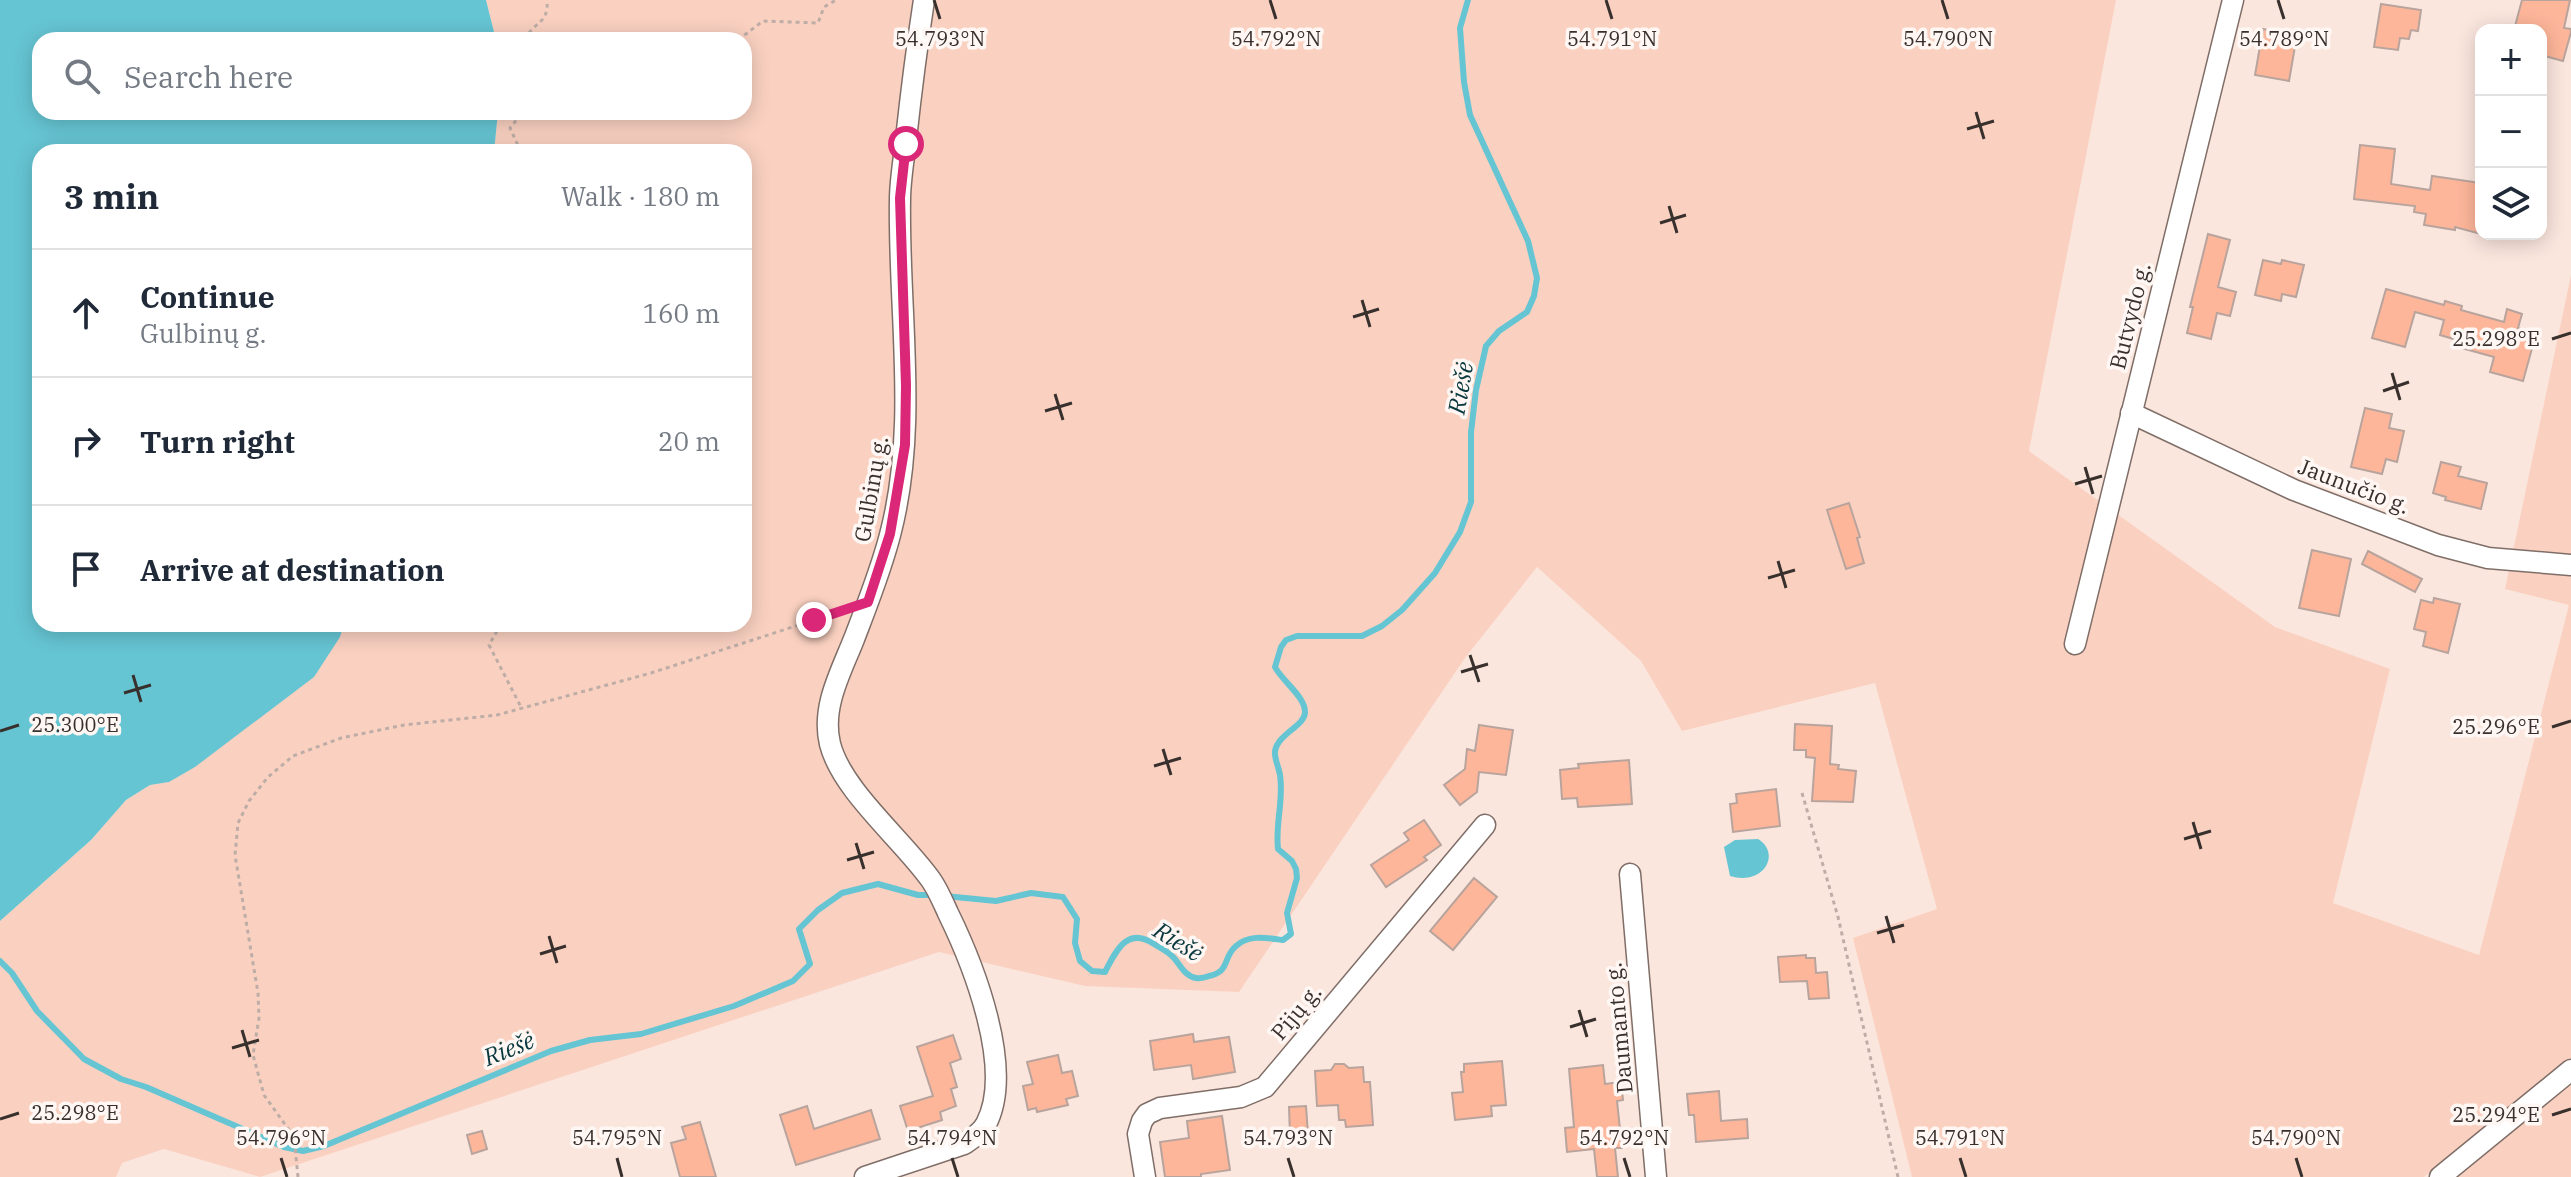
<!DOCTYPE html>
<html lang="en">
<head>
<meta charset="utf-8">
<style>
  body { margin:0; font-family:"IBM Plex Serif",serif; background:#f2f2f3; color:#1f2937 }
  .controls { position:absolute; right:24px; top:24px; display:grid; overflow:hidden; border-radius:16px; box-shadow:0 4px 20px #0003 }
  .controls button { width:72px; height:72px; display:grid; place-items:center; padding:0; border:0; border-bottom:2px solid #e0e1e3; background:#fff; color:#1f2937; font:40px sans-serif }
  .stop { position:absolute; width:24px; height:24px; margin:-18px; border:6px solid #db2777; border-radius:50%; background:#fff }
  .stop.end { background:#db2777; border-color:#fff; box-shadow:0 2px 8px #0008 }
  .list { margin:0; padding:0; list-style:none }
  h2 { display:flex; justify-content:space-between; align-items:center; height:104px; margin:0; padding:0 32px; font-size:34px }
  h2 small { font-size:26px; font-weight:400; color:#747a83 }
  .list li { display:grid; grid-template-columns:52px 1fr auto; gap:24px; align-items:center; box-sizing:border-box; height:128px; padding:0 32px; border-top:2px solid #e0e1e3 }
  .list b { display:block; font-size:30px; white-space:nowrap }
  .list p { margin:0; font-size:26px; white-space:nowrap; color:#747a83 }
  .list em { font-size:26px; font-style:normal; color:#747a83 }
  .icon { flex:none; width:44px; height:44px; fill:none; stroke:currentColor; stroke-width:2; stroke-linecap:round; stroke-linejoin:round }
  .map { position:relative; flex:none; width:2571px; height:1177px; overflow:hidden }
  .search { position:absolute; background:#fff; box-shadow:0 4px 20px #0003; left:32px; top:32px; width:720px; height:88px; display:flex; align-items:center; gap:20px; box-sizing:border-box; padding:0 28px; border-radius:24px; color:#747a83; font-size:30px }
  .panel { position:absolute; background:#fff; box-shadow:0 4px 20px #0003; left:32px; top:144px; width:720px; height:488px; border-radius:24px }
  .map>svg:first-child { display:block }
</style>
</head>
<body>
<div class="map">
<svg width="2571" height="1177" viewBox="0 0 2571 1177">
  <rect width="100%" height="100%" fill="#fbe6de"/>
  <g fill="#fad1c1">
    <polygon points="486,0 2116,0 2029,451 2275,627 2390,669 2333,903 2479,955 2569,605 2505,589 2571,275 2571,1058 2424,1177 1912,1177 1853,938 1937,909 1875,683 1682,731 1641,661 1537,567 1465,658 1239,992 1085,986 939,952 260,1177 164,1149 122,1163 116,1177 0,1177 0,921 91,840 126,800 150,785 169,782 340,637 344,624 744,624 744,152 494,152 498,112 744,112 744,40 496,40"/>
    <polygon points="2571,1084 2571,1177 2456,1177"/>
  </g>
  <g fill="#66c5d3">
    <polygon points="0,0 486,0 496,40 40,40 40,112 498,112 494,152 40,152 40,624 344,624 340,637 314,677 195,767 169,782 150,785 126,800 91,840 0,921"/>
    <path d="M1758 839C1782 854 1763 886 1730 876L1724 847 1735 840Z"/>
  </g>
  <g fill="none" stroke-linecap="round" stroke-linejoin="round">
    <g stroke="#66c5d3" stroke-width="6">
      <path d="M945 896 996 901 1031 893 1063 897 1077 919 1075 943 1080 961 1092 971 1105 972C1116 951 1127 926 1154 944 1161 948 1169 952 1174 958 1181 966 1185 976 1196 978 1201 979 1204 978 1209 976 1231 971 1222 958 1236 946 1249 934 1267 938 1283 940L1291 934 1287 913 1297 878 1296 869 1292 861 1278 849C1275 824 1284 800 1280 775 1279 768 1274 758 1275 751 1278 734 1304 726 1305 713 1306 697 1282 681 1275 667L1281 647 1286 640 1297 636H1362L1382 626 1402 610 1435 573 1460 532 1471 502V432L1476 390 1486 346 1499 331 1527 312 1534 296 1537 278 1528 241 1470 115 1464 82 1460 28 1468 0"/>
      <polyline points="0,961 12,973 37,1011 84,1059 121,1079 146,1087 284,1147 303,1151 324,1146 551,1051 590,1040 641,1034 734,1006 793,981 810,964 799,929 818,910 842,893 878,884 918,895 934,895"/>
    </g>
  </g>
  <g fill="#fdb69a" stroke="#b8a49d" stroke-width="2">
    <polygon points="2522,0 2570,0 2564,28 2571,29 2571,32 2563,61 2541,55 2541,30 2514,30"/>
    <polygon points="2381,4 2421,10 2418,31 2411,30 2409,39 2400,38 2398,50 2374,47"/>
    <polygon points="2263,29 2297,35 2289,81 2255,75"/>
    <polygon points="2360,145 2395,149 2391,184 2430,190 2432,176 2481,183 2481,234 2455,227 2455,230 2424,225 2426,214 2414,212 2415,206 2354,199"/>
    <polygon points="2208,234 2230,240 2218,287 2236,292 2230,316 2217,313 2211,339 2187,333 2193,307 2190,307"/>
    <polygon points="2263,260 2281,264 2282,260 2304,265 2296,297 2282,294 2281,301 2255,295"/>
    <polygon points="2386,289 2444,305 2445,301 2462,306 2461,310 2504,322 2507,309 2522,314 2518,328 2536,334 2523,381 2490,372 2494,357 2458,347 2460,341 2440,335 2444,320 2415,312 2405,347 2372,338"/>
    <polygon points="2365,408 2392,414 2389,428 2404,431 2397,462 2386,459 2382,474 2351,467"/>
    <polygon points="2441,462 2461,467 2458,476 2487,483 2481,509 2445,500 2446,497 2433,493"/>
    <polygon points="1849,503 1860,537 1857,538 1864,563 1846,569 1827,510"/>
    <polygon points="2312,550 2351,559 2339,616 2299,608"/>
    <polygon points="2368,551 2422,579 2415,592 2362,564"/>
    <polygon points="2434,598 2460,604 2448,653 2423,646 2426,632 2414,629 2421,600 2433,603"/>
    <polygon points="1795,724 1832,726 1830,764 1839,765 1838,769 1856,771 1853,802 1812,801 1815,758 1806,757 1806,750 1794,750"/>
    <polygon points="1479,725 1513,730 1506,775 1479,772 1477,792 1460,805 1444,785 1465,769 1467,749 1475,751"/>
    <polygon points="1629,760 1632,804 1578,807 1577,798 1562,799 1560,770 1579,768 1578,764"/>
    <polygon points="1776,789 1780,826 1733,832 1730,804 1737,803 1736,794"/>
    <polygon points="1424,820 1441,845 1424,857 1427,860 1386,887 1371,865 1409,840 1404,833"/>
    <polygon points="1474,878 1497,897 1453,950 1430,931"/>
    <polygon points="1806,955 1806,958 1815,958 1816,973 1827,972 1829,998 1809,999 1807,981 1780,982 1778,957"/>
    <polygon points="1193,1034 1194,1042 1229,1037 1235,1072 1193,1079 1191,1065 1154,1070 1150,1041"/>
    <polygon points="953,1035 961,1059 950,1063 957,1087 951,1089 956,1106 940,1112 942,1120 908,1131 900,1106 933,1096 917,1047"/>
    <polygon points="1058,1055 1062,1073 1072,1071 1078,1096 1066,1099 1068,1105 1037,1112 1036,1108 1028,1110 1023,1086 1033,1084 1027,1062"/>
    <polygon points="1502,1061 1506,1105 1491,1106 1492,1116 1455,1120 1452,1093 1463,1092 1461,1072 1464,1072 1464,1064"/>
    <polygon points="1335,1064 1344,1064 1349,1068 1363,1067 1364,1082 1370,1082 1373,1125 1346,1127 1345,1120 1339,1120 1338,1105 1317,1106 1315,1071 1331,1070"/>
    <polygon points="1603,1065 1605,1084 1621,1082 1623,1100 1617,1101 1622,1148 1615,1148 1618,1177 1597,1177 1594,1149 1567,1152 1565,1128 1574,1127 1569,1069"/>
    <polygon points="1719,1091 1721,1121 1747,1119 1748,1138 1696,1142 1694,1115 1689,1115 1687,1094"/>
    <polygon points="807,1106 814,1129 871,1110 880,1139 796,1165 780,1115"/>
    <polygon points="1306,1106 1308,1134 1290,1135 1289,1107"/>
    <polygon points="1222,1116 1230,1170 1201,1174 1201,1177 1165,1177 1160,1142 1189,1138 1187,1121"/>
    <polygon points="700,1122 716,1177 680,1177 671,1143 686,1139 682,1127"/>
    <polygon points="482,1131 487,1149 472,1154 467,1135"/>
  </g>
  <g fill="none" stroke-linecap="round" stroke-linejoin="round">
    <g stroke="#7f6e67" stroke-width="23">
      <g id="street">
        <polyline points="2131,413 2294,490 2438,545 2488,558 2571,565"/>
        <polyline points="2075,644 2233,0"/>
        <polyline points="1630,874 1656,1177"/>
        <path d="M865 1177 964 1144C973 1138 981 1133 986 1124 1015 1069 973 964 948 913 943 902 938 890 931 880 903 840 842 791 830 744 821 707 841 672 854 639 867 605 881 570 890 535 919 425 898 312 900 200 900 180 904 159 906 139 911 93 917 46 924 0"/>
        <polyline points="1145,1177 1138,1134 1142,1121 1147,1114 1160,1108 1241,1097 1265,1087 1485,825"/>
        <polyline points="2440,1177 2571,1070"/>
      </g>
    </g>
    <g stroke="#beada7" stroke-width="3" stroke-dasharray="4 4" stroke-linecap="butt">
      <path d="M525 40C533 21 549 25 547 0"/>
      <polyline points="738,40 763,21 818,23 824,7 836,0"/>
      <polyline points="521,152 510,128 523,112"/>
      <polyline points="501,624 489,645 522,709"/>
      <polyline points="1802,793 1838,917 1898,1177"/>
      <polyline points="298,1177 294,1137 264,1095 253,1055 259,1018 258,993 235,855 238,823 249,801 268,777 293,756 341,738 404,725 497,715 651,673 845,610"/>
    </g>
    <use href="#street" stroke="#fff" stroke-width="20"/>
  </g>
  <g fill="none" stroke-linecap="round" stroke-linejoin="round">
    <polyline stroke="#db2777" stroke-width="10" points="814,620 868,602 890,534 905,445 906,386 900,198 906,144"/>
  </g>
  <path fill="none" stroke="#38302d" stroke-width="3" d="M934 0 940 19M1270 0 1276 19M1606 0 1612 19M1942 0 1948 19M2278 0 2284 19M1976 112 1984 139M1967 129 1994 121M1669 206 1677 233M1660 223 1686 215M1362 300 1370 327M1353 317 1379 309M2552 339 2571 333M2392 373 2400 400M2383 391 2409 382M1055 394 1063 420M1045 411 1072 403M2085 467 2093 494M2075 484 2102 476M1778 561 1786 588M1768 578 1795 570M1470 655 1479 682M1461 672 1488 664M133 675 141 702M124 693 151 685M2552 727 2571 721M0 731 19 725M1163 749 1171 775M1154 766 1181 758M2193 822 2201 849M2184 839 2211 831M856 843 864 869M847 860 874 852M1886 916 1894 943M1877 933 1904 925M549 936 557 963M540 954 566 946M1579 1010 1587 1037M1570 1027 1596 1019M242 1030 250 1057M232 1048 259 1040M2552 1115 2571 1109M0 1119 19 1113M281 1158 287 1177M617 1158 622 1177M952 1158 958 1177M1288 1158 1294 1177M1624 1158 1630 1177M1960 1158 1966 1177M2296 1158 2302 1177"/>
  <g text-anchor="middle" stroke-width="7" stroke-linejoin="round" paint-order="stroke">
    <g font-size="22" fill="#38302d" stroke="#fff7f3">
      <text transform="translate(2130 316) rotate(-76)" y="8">Butvydo g.</text>
      <text transform="translate(2354 486) rotate(21)" y="8">Jaunučio g.</text>
      <text transform="translate(871 489) rotate(-80)" y="8">Gulbinų g.</text>
      <text transform="translate(1296 1012) rotate(-50)" y="8">Pijų g.</text>
      <text transform="translate(1619 1028) rotate(-95)" y="8">Daumanto g.</text>
    </g>
    <g font-size="24" font-style="italic" fill="#09383e" stroke="#fff7f3">
      <text transform="translate(1461 388) rotate(-80)" y="8">Riešė</text>
      <text transform="translate(1178 942) rotate(32)" y="8">Riešė</text>
      <text transform="translate(509 1049) rotate(-22)" y="8">Riešė</text>
    </g>
  </g>
  <g font-size="20" text-anchor="middle" fill="#38302d" stroke="#fff7f3" stroke-width="7" stroke-linejoin="round" paint-order="stroke">
    <text x="940" y="46">54.793°N</text>
    <text x="1276" y="46">54.792°N</text>
    <text x="1612" y="46">54.791°N</text>
    <text x="1948" y="46">54.790°N</text>
    <text x="2284" y="46">54.789°N</text>
    <text x="2496" y="346">25.298°E</text>
    <text x="75" y="732">25.300°E</text>
    <text x="2496" y="734">25.296°E</text>
    <text x="75" y="1120">25.298°E</text>
    <text x="2496" y="1122">25.294°E</text>
    <text x="281" y="1145">54.796°N</text>
    <text x="617" y="1145">54.795°N</text>
    <text x="952" y="1145">54.794°N</text>
    <text x="1288" y="1145">54.793°N</text>
    <text x="1624" y="1145">54.792°N</text>
    <text x="1960" y="1145">54.791°N</text>
    <text x="2296" y="1145">54.790°N</text>
  </g>
</svg>
<div class="controls">
<button>+</button>
<button>−</button>
<button><svg class="icon" aria-label="layers" viewBox="0 0 24 24"><path d="M12 4l9 5-9 5-9-5zM3 14l9 5 9-5"/></svg></button>
</div>
<div class="stop" style="left:906px;top:144px"></div>
<div class="stop end" style="left:814px;top:620px"></div>
<div class="search"><svg class="icon" aria-label="search" viewBox="0 0 24 24"><circle cx="10" cy="10" r="6"/><path d="M15 15l6 6"/></svg>Search here</div>
<section class="panel">
<h2>3 min<small>Walk · 180 m</small></h2>
<ul class="list">
<li><svg class="icon" aria-label="ahead" viewBox="0 0 24 24"><path d="M12 20V5M6 11l6-6 6 6"/></svg><div><b>Continue</b><p>Gulbinų g.</p></div><em>160 m</em></li>
<li><svg class="icon" aria-label="right" viewBox="0 0 24 24"><path d="M7 20v-9h11M14 6l5 5-5 5"/></svg><div><b>Turn right</b></div><em>20 m</em></li>
<li><svg class="icon" aria-label="arrive" viewBox="0 0 24 24"><path d="M6 21V4h12l-3 4 3 4H6"/></svg><div><b>Arrive at destination</b></div></li>
</ul>
</section>
</div>
</body>
</html>
